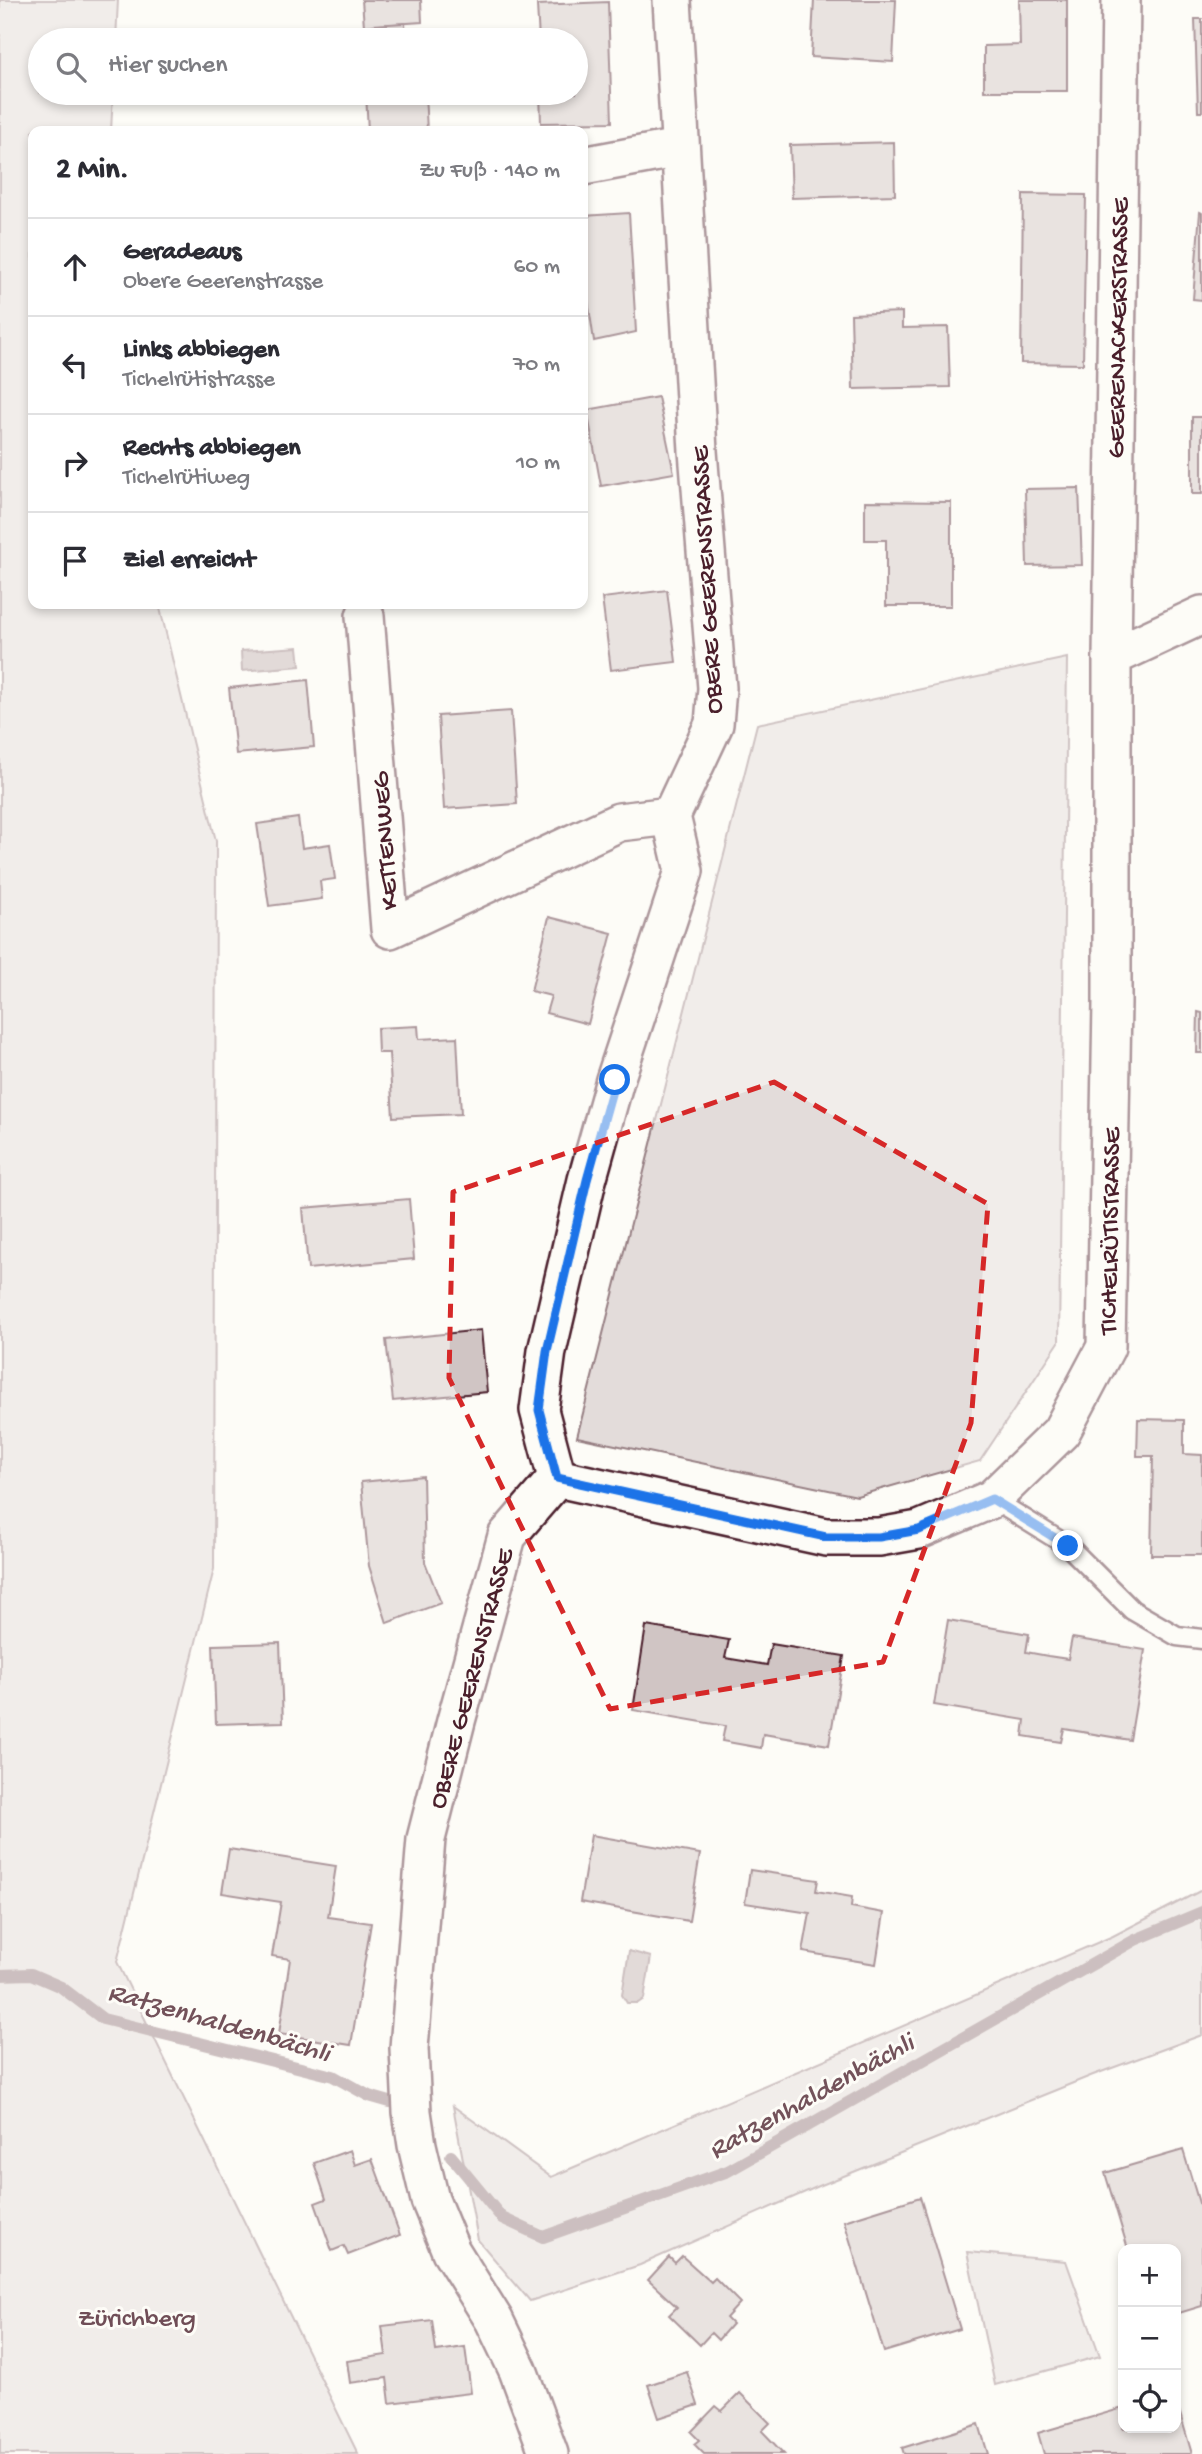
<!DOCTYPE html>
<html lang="de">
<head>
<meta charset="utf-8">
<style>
  body { margin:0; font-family:"Gochi Hand",sans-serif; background:#f7f7f7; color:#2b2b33 }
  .controls { position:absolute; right:21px; bottom:21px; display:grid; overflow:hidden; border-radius:14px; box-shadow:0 4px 10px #0003 }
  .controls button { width:63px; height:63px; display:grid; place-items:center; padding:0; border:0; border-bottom:2px solid #e1e1e2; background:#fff; color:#2b2b33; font:35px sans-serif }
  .stop { position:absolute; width:21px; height:21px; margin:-16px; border:5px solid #1a73e8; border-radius:50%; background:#fff }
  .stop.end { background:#1a73e8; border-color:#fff; box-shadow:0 2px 7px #0008 }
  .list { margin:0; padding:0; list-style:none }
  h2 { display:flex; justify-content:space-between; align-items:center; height:91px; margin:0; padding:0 28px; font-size:30px }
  h2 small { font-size:23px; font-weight:400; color:#7c7c81 }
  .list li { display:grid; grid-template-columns:46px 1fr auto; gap:21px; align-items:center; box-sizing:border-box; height:98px; padding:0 28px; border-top:2px solid #e1e1e2 }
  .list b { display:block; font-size:26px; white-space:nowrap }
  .list p { margin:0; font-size:23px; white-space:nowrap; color:#7c7c81 }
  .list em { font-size:23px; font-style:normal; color:#7c7c81 }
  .icon { flex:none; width:38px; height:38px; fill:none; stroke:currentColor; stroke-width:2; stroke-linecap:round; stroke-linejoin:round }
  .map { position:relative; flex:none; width:1202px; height:2454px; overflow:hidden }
  .search { position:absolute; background:#fff; box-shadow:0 4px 10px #0003; left:28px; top:28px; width:560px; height:77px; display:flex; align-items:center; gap:18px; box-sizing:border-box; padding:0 24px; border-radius:38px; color:#7c7c81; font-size:26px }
  .panel { position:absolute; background:#fff; box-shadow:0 4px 10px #0003; left:28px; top:126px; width:560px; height:483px; border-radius:14px }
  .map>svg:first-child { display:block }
</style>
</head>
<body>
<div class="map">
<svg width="1202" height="2454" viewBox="0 0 1202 2454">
  <rect width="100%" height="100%" fill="#fdfcf7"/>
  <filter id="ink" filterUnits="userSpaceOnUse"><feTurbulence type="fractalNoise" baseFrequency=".0143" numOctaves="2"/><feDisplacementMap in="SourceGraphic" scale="14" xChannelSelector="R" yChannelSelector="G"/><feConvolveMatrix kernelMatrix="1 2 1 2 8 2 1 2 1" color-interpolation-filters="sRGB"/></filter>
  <g filter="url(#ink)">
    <g fill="#e3dcda" stroke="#967e82" stroke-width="2">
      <polygon points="0,0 118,0 116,40 40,40 40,93 113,93 111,131 33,131 33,604 159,604 216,841 214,1569 117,1962 358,2454 0,2454"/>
      <polygon points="1067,658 1059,1342 980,1461 857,1496 577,1437 757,724"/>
      <polygon points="1202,1890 1202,2035 1093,2075 819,2186 640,2265 530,2301 478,2240 453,2106 551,2177 1113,1936"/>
      <polygon points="967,2252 1066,2261 1100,2356 995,2385"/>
    </g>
    <g fill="#c0b1b1" stroke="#91777b" stroke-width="2">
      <polygon points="298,647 300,666 242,671 241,651"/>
      <polygon points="629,1951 651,1957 644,1999 638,2003 627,2003 622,1995"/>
    </g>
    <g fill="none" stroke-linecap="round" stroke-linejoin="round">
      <g stroke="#91777b" stroke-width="12">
        <polyline points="0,1975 31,1974 61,1987 103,2019 333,2076 369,2096 390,2102"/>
        <polyline points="451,2156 502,2218 543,2237 728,2171 1135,1940 1202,1912"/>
      </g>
    </g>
    <g fill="#d0c5c4" stroke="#4a1f2b" stroke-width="2">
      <polygon points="362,0 421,0 422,22 364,26"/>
      <polygon points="814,0 896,0 893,62 811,57"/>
      <polygon points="1019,0 1067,0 1067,91 984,91 984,46 1020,45"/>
      <polygon points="608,2 612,122 541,123 540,93 576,93 576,40 539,40 537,5"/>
      <polygon points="1195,19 1202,19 1202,112 1198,112"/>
      <polygon points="405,23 406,40 374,40 373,25"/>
      <polygon points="366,93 425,93 427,131 368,131"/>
      <polygon points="894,142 895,195 792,198 790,145"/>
      <polygon points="1023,194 1086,195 1083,364 1021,363"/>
      <polygon points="1200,212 1202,213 1202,300 1193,299"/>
      <polygon points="629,213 636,332 594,341 585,281 583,281 583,216"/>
      <polygon points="902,312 902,328 948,327 950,387 853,389 851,314"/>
      <polygon points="658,397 674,473 601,486 587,410"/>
      <rect x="1192" y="417" width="10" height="77"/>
      <polygon points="1079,488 1082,565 1027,566 1025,489"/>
      <polygon points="865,501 951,502 951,606 886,606 886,540 865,540"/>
      <polygon points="667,590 676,662 611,670 602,598"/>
      <polygon points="308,680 314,747 236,754 229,688"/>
      <polygon points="511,711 517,804 444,809 438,716"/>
      <polygon points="298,818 302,848 330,844 335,879 320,881 322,899 269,906 257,824"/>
      <polygon points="549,917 612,933 588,1024 546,1013 551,996 531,991"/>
      <polygon points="1198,1012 1202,1013 1202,1053 1197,1053"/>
      <polygon points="418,1026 419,1039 457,1037 461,1114 393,1117 389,1053 378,1053 377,1028"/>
      <polygon points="409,1199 414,1259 308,1269 303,1208"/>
      <polygon points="481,1330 487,1392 393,1401 386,1340"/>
      <polygon points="1138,1419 1184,1420 1184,1454 1202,1455 1202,1555 1151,1555 1153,1456 1137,1456"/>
      <polygon points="423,1476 425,1562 441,1603 387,1623 369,1566 361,1482"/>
      <polygon points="948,1620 1029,1634 1026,1652 1048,1656 1068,1659 1072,1638 1145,1650 1130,1740 1064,1729 1061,1742 1023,1736 1025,1720 934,1705"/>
      <polygon points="646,1626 729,1640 725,1658 767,1665 771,1644 844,1656 829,1745 763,1734 761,1748 722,1741 725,1726 633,1710"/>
      <polygon points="280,1643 283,1722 216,1724 213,1645"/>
      <polygon points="591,1835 700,1854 689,1921 580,1902"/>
      <polygon points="229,1849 336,1866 328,1917 371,1923 351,2045 279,2034 290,1959 272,1956 281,1902 222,1893"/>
      <polygon points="750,1870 818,1880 816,1891 852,1897 851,1907 884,1913 876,1964 803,1952 810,1913 745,1903"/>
      <polygon points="350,2150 355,2165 372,2159 400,2235 348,2255 344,2246 332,2251 315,2203 326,2199 314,2163"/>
      <polygon points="1183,2150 1202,2213 1202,2306 1176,2314 1176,2249 1128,2249 1105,2173"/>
      <polygon points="920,2197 960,2329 884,2352 844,2221"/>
      <polygon points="682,2256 711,2282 715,2278 740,2303 726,2318 732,2324 718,2340 711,2333 700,2345 669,2315 677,2307 648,2280 669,2257 675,2263"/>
      <polygon points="432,2320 436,2351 465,2347 471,2393 390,2403 387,2378 350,2383 347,2361 386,2355 382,2326"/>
      <polygon points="687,2372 698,2405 659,2418 648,2385"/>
      <polygon points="740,2393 770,2423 762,2431 784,2454 704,2454 694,2444 699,2440 691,2432 716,2406 722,2411"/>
      <polygon points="1176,2400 1192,2454 1044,2454 1038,2433 1123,2408 1123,2428 1176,2428"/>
      <polygon points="979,2424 988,2454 904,2454 902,2448"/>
    </g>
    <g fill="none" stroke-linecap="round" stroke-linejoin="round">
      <g stroke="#4a1f2b" stroke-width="23">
        <polyline id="lane" points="992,1499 1068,1546 1132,1610 1177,1636 1202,1639"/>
      </g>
      <g stroke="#4a1f2b" stroke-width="42">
        <g id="street">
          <polyline points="583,166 679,148"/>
          <polyline points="365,616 390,929 619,822 671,816"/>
          <polyline points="1112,657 1121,0"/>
          <polyline points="557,1478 826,1537 879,1537 919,1530 992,1499 1061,1432 1106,1347 1112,1002 1112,657 1202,615"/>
          <polyline points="549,2454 518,2370 494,2320 451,2251 430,2200 417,2145 412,2112 409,2048 426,1839 456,1721 507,1536 557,1478 539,1410 547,1351 587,1180 615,1080 684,871 671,816 714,724 717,688 698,451 672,0"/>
        </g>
      </g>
      <use href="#lane" stroke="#fdfcf7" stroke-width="18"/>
      <use href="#street" stroke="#fdfcf7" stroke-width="37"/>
    </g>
  </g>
  <g fill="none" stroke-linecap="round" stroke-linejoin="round" filter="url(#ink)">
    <polyline stroke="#1a73e8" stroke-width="9" points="615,1080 587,1180 547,1351 539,1410 557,1478 826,1537 879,1537 919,1530 992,1499 1068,1546"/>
  </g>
  <path d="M0 0H1202V2454H0ZM774 1082 988 1204 971 1423 883 1662 610 1709 449 1378 453 1192Z" fill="#fdfcf7" fill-opacity=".55" fill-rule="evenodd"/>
  <path fill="none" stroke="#d62828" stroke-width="5" stroke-dasharray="14 9" stroke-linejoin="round" d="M774 1082 988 1204 971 1423 883 1662 610 1709 449 1378 453 1192Z"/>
  <g text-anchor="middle" stroke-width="6" stroke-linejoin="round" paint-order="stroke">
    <g font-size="26" fill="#4a1f2b" stroke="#fdfcf7">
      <text transform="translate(1116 328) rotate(-89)" y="9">GEERENACKERSTRASSE</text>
      <text transform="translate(705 580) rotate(-93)" y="9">OBERE GEERENSTRASSE</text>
      <text transform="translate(383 841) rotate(-94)" y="9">KETTENWEG</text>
      <text transform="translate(1108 1231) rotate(-89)" y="9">TICHELRÜTISTRASSE</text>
      <text transform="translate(469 1678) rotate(-75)" y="9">OBERE GEERENSTRASSE</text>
    </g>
    <g font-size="26" fill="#704e57" stroke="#fdfcf7">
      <text x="137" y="2325">Zürichberg</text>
    </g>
    <g font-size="28" font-style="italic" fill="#73525a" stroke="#fdfcf7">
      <text transform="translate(220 2020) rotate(16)" y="10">Ratzenhaldenbächli</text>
      <text transform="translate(810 2094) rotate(-29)" y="10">Ratzenhaldenbächli</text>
    </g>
  </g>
</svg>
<div class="controls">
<button>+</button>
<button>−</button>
<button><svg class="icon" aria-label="locate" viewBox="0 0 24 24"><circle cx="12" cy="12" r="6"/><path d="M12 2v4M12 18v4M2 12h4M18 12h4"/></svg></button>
</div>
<div class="stop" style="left:615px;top:1080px"></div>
<div class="stop end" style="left:1068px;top:1546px"></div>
<div class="search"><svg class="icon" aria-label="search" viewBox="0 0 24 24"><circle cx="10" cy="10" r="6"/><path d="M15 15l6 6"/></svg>Hier suchen</div>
<section class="panel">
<h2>2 Min.<small>Zu Fuß · 140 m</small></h2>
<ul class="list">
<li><svg class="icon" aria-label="ahead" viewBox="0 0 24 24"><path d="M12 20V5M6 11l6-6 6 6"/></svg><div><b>Geradeaus</b><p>Obere Geerenstrasse</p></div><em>60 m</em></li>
<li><svg class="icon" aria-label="left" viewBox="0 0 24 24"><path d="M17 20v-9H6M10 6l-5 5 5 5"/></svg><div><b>Links abbiegen</b><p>Tichelrütistrasse</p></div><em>70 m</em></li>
<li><svg class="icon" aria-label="right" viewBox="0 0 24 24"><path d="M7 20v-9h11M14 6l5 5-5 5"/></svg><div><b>Rechts abbiegen</b><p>Tichelrütiweg</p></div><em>10 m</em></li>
<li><svg class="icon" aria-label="arrive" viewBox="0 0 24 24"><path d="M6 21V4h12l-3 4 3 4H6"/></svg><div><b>Ziel erreicht</b></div></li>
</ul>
</section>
</div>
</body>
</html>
